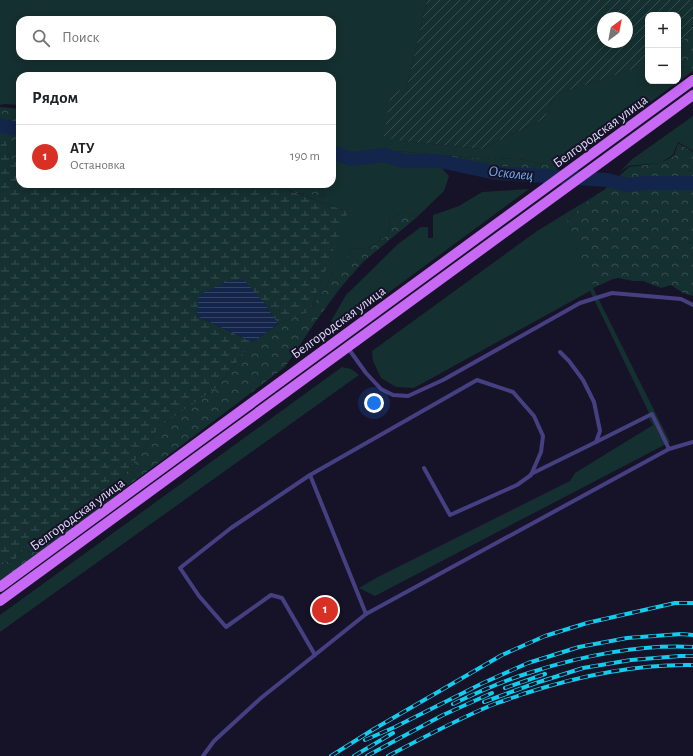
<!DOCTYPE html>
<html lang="ru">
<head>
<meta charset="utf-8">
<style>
  body { margin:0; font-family:"Alegreya Sans",sans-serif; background:#f2f2f2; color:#202124 }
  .controls { position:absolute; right:12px; top:12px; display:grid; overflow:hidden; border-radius:8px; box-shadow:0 2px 10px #0003 }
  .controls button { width:36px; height:36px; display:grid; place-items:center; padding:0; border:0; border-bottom:1px solid #e0e0e0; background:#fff; color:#202124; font:20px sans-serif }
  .compass { position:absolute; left:597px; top:12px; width:36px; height:36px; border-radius:50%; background:#fff; box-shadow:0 2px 10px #0003; rotate:32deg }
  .you { position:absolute; left:374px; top:403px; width:14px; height:14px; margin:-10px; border:3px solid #fff; border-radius:50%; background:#1a73e8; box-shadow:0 0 0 6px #1a73e833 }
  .badge { display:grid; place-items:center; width:26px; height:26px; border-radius:50%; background:#d93025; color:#fff; font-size:13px; font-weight:700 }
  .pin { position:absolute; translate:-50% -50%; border:2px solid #fff; box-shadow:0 1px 4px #0006 }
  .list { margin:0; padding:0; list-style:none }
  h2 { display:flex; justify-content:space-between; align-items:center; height:52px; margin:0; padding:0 16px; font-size:17px }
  h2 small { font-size:13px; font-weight:400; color:#757577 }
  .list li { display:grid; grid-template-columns:26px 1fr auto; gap:12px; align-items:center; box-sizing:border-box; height:64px; padding:0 16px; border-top:1px solid #e0e0e0 }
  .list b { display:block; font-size:15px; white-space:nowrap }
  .list p { margin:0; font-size:13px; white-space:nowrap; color:#757577 }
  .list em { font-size:13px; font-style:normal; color:#757577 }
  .icon { flex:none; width:22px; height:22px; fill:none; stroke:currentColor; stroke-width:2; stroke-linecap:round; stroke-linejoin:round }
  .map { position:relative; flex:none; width:693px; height:756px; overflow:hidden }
  .search { position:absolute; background:#fff; box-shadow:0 2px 10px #0003; left:16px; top:16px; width:320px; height:44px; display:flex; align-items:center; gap:10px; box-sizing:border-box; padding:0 14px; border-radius:12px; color:#757577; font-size:15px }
  .panel { position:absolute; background:#fff; box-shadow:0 2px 10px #0003; left:16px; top:72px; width:320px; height:116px; border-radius:12px }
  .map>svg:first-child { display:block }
</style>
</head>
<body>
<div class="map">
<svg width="693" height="756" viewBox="0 0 693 756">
  <defs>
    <pattern id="forest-crowns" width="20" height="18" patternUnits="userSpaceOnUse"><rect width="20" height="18" fill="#153030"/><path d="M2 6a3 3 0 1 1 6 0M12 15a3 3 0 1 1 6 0" fill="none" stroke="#374d4f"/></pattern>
    <pattern id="wetland-marsh" width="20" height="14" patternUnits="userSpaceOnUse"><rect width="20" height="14" fill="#153030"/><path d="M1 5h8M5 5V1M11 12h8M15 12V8" fill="none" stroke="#374d4f"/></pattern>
    <pattern id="garden-furrows" width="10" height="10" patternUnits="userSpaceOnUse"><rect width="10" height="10" fill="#153030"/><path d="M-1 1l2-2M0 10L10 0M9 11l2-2" fill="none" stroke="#374d4f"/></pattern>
    <pattern id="water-rules" width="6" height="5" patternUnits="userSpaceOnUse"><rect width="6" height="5" fill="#13254a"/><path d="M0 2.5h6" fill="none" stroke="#354465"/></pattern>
  </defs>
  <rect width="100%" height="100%" fill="#161227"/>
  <g fill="#153030" fill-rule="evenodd">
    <path d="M0 0H427L406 91 402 141 481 149 544 119 555 95 648 64V81H678V66L693 69V71L550 175 555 167 519 159 476 158 395 151 388 153 352 157 332 149V76H20V105L4 104 0 105ZM20 20H332V56H20Z"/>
    <polygon points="693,116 693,151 678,142 673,155 660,163 628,166 619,173 631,160"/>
    <polygon points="332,158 349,163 382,159 410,166 440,166 449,176 444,191 416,218 405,211 390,219 388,235 368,248 351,249 345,264 334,269 326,287 311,308 347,212 297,193 326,196 321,186 314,184 332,184"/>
    <polygon points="529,189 338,330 331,321 346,295 398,244 421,227 428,227 428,238 433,238 433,215 459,206 482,192"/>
    <polygon points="604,190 584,204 566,222 589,247 593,288 670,442 375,596 359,588 376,578 570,481 575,473 653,425 649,419 650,415 590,291 414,388 396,387 381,378 373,361 372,351 537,231"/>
    <polygon points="342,367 351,369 359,375 0,632 0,615"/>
  </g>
  <g fill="url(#forest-crowns)">
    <polygon points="693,32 693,69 678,66 678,44"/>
    <polygon points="0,107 20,109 20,127 0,124"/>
    <polygon points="0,129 20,132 20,160 11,160 4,135 0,135"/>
    <polygon points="678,143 693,152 693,296 683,293 671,285 661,288 643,281 633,281 618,278 613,279 593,288 590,264 578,257 588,247 567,236 566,222 584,204 604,190 629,167 660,163 674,156"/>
    <polygon points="395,151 476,158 519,159 556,167 550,175 544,174 496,171 439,159 404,159 388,153"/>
    <polygon points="271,184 314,184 321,186 326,196 297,193"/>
    <polygon points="405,211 416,218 363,262 341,287 316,321 285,367 71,529 0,581 0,562 14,561 28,544 45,535 61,516 71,515 84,500 123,477 160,426 215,389 254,341 278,324 308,312 326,287 334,269 345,263 351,249 368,248 388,235 390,219"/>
  </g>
  <polygon fill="url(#wetland-marsh)" points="4,134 11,160 20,160 20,184 271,184 348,212 311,308 308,312 278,324 265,304 197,316 248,340 254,341 215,389 160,426 123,477 84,500 71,515 61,517 45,535 28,544 14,561 0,562 0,135"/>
  <path fill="url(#garden-furrows)" fill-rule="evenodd" d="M427 0H693V32L678 44V15H648V64L555 95 544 119 481 149 402 141 384 137 391 90 406 91ZM603 18H627V42H603Z"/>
  <polygon fill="url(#water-rules)" points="243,279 265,304 278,324 254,341 248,340 197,316 199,295 226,282"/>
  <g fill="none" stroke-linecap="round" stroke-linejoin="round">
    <g stroke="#13254a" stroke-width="14">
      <polyline points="0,126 20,129"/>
      <polyline points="332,152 351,159 384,155 404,161 439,161 496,173 607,180 627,185 645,183 693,183"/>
    </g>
    <g stroke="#464082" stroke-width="4">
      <polyline points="348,348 366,373 381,389 393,395 408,396 443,380 580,303 612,293 681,299 693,305"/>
      <polyline points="596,442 652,414 669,449"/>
      <polyline points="531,474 596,442 600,431 594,402 583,380 569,361 560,352"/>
      <polyline points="310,475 231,528 180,568 199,596 226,627 271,595 282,598 315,655"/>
      <polyline points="366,614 310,475 477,380 513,392 534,416 543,436 541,452 531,475 517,485 450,515 424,468"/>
      <polyline points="203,756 214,741 261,698 366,614 669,449 693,442"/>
    </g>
    <g stroke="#c769f4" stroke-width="10">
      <polyline points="0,587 693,80"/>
      <polyline points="0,601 693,95"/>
    </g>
    <g stroke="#14ccee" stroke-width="4">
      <g id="rail">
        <polyline points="505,688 545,674"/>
        <polyline points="484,702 536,683 583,668 631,660 680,656 693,656"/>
        <path d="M453 704C478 692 505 680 532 672 581 656 641 644 693 647"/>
        <polyline points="365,740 395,727 483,683 528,663 579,647 627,638 681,634 693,635"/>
        <polyline points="331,756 374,729 502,655 545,636 587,623 675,603 693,603"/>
        <polyline points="354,756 393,733"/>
        <polyline points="367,756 400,738 443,715 492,693"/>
        <path d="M388 756C422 738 456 720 492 705 502 701 513 698 523 694 578 676 635 664 693 665"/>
      </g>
    </g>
    <use href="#rail" stroke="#161227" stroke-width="2.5" stroke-dasharray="8" stroke-linecap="butt"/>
  </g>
  <g text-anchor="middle" stroke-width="4" stroke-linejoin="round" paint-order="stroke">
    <g font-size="14" fill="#e0dafc" stroke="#161227">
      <text transform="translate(600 131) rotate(-36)" y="5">Белгородская улица</text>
      <text transform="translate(338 322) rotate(-36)" y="5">Белгородская улица</text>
      <text transform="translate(77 514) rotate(-36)" y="5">Белгородская улица</text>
    </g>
    <g font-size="15" font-style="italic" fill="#70b0f4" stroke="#161227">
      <text transform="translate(511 173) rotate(6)" y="5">Осколец</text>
    </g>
  </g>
</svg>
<div class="controls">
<button>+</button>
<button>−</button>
</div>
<svg class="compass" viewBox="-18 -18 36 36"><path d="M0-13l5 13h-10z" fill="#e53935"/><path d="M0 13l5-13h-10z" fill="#757577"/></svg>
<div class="you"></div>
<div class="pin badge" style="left:325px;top:610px">1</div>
<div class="search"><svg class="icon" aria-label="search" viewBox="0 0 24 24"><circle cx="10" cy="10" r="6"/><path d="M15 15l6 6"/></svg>Поиск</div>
<section class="panel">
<h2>Рядом<small></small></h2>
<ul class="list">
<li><span class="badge">1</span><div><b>АТУ</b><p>Остановка</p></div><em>190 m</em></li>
</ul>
</section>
</div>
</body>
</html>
